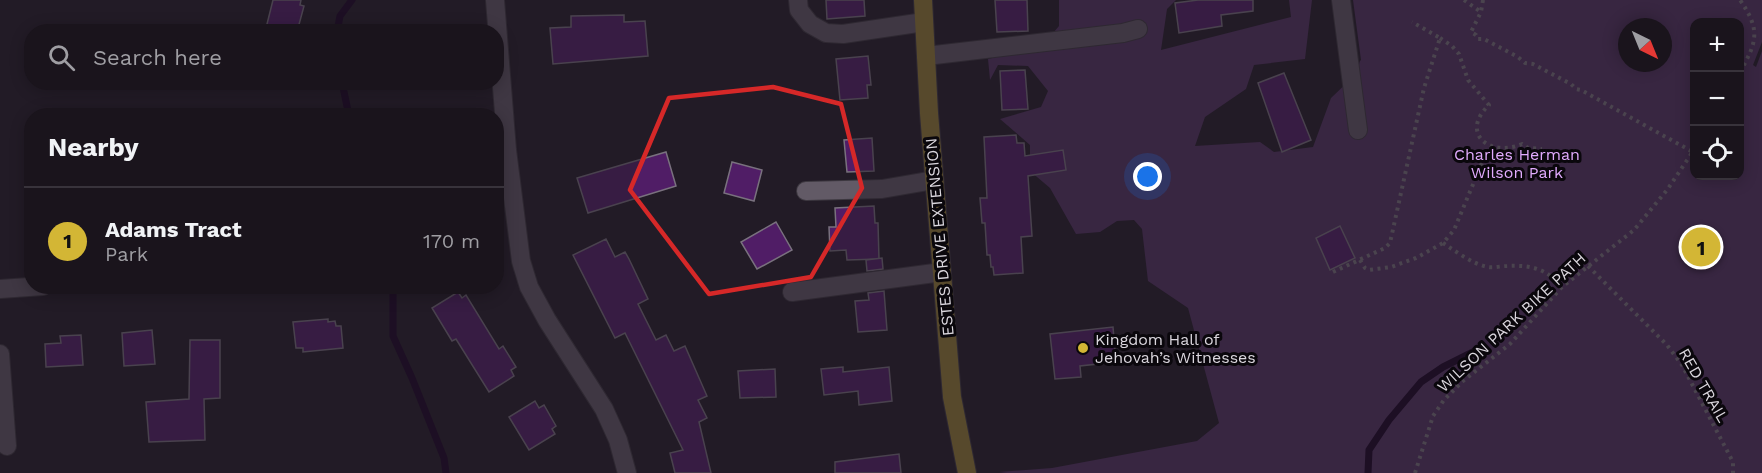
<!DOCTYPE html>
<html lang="en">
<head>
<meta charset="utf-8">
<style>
  body { margin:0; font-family:"Work Sans",sans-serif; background:#231d25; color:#f1f3f6 }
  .controls { position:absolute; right:18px; top:18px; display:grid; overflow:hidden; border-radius:12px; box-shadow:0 3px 15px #0003 }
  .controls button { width:54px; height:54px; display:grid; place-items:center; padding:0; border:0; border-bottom:2px solid #38333b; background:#1a141c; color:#f1f3f6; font:30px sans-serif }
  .compass { position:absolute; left:1618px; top:18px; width:54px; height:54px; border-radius:50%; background:#1a141c; box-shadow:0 3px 15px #0003; rotate:137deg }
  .you { position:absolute; left:1148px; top:177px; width:21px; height:21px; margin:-15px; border:4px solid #fff; border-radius:50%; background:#1a73e8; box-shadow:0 0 0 9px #1a73e833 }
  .badge { display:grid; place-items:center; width:39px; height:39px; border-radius:50%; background:#d3b635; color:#111; font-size:20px; font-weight:700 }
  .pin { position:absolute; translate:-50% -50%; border:3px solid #fff; box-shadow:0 2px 6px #0006 }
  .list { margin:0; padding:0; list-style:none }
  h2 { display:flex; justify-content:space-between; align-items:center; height:78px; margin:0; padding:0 24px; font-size:26px }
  h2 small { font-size:20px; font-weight:400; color:#9f9ea3 }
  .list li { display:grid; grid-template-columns:39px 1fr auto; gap:18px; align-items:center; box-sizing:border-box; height:108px; padding:0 24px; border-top:2px solid #38333b }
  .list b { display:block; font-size:22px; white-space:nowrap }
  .list p { margin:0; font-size:20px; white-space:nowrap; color:#9f9ea3 }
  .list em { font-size:20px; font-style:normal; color:#9f9ea3 }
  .icon { flex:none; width:33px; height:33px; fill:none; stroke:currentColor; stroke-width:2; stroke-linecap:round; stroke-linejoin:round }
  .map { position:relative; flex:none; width:1762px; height:473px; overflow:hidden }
  .search { position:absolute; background:#1a141c; box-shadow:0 3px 15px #0003; left:24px; top:24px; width:480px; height:66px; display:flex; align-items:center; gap:15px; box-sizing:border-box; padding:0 21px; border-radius:24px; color:#9f9ea3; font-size:22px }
  .panel { position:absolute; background:#1a141c; box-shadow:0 3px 15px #0003; left:24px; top:108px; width:480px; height:186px; border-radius:24px }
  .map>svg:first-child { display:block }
</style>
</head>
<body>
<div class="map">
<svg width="1762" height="473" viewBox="0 0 1762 473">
  <rect width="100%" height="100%" fill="#221b26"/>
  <path fill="#523362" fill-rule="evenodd" d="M1059 0H1176L1167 9 1161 50 1291 17 1289 0H1312L1305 59 1254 65 1246 89 1205 117 1195 146 1260 142 1274 152 1313 147 1331 98 1356 74 1360 61 1361 60 1353 0H1762V42L1753 65 1756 67 1762 51V473H1007L999 472 1052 468 1197 441 1219 423 1188 308 1148 281 1142 229 1134 220 1117 221 1100 232 1076 234 1050 188 1030 171V145L1000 119 1041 107 1048 91 1028 66 998 65 990 80 988 59 1042 46 1059 26ZM1694 22H1740V176H1694ZM1627 27H1663V63H1627Z"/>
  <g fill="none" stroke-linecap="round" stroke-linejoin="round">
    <g stroke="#170022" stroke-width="7">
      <polyline points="337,32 340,16 352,0"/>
      <polyline points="342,82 349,116"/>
      <polyline points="393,286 393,336 412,378 444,458 446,473"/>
      <polyline points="1368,473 1369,450 1389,420 1421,382 1443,367 1475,351"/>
    </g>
  </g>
  <g fill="#501d66" stroke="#79717e" stroke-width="1.5">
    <polygon points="273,0 301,0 300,5 304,6 297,32 265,32"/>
    <polygon points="826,0 864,0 865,16 827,19"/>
    <polygon points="995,0 1027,0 1028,31 997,32"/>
    <polygon points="1198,0 1253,0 1253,11 1221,15 1222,26 1179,33 1175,3"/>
    <polygon points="624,15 624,22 645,21 648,56 553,64 550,28 571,27 571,16"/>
    <polygon points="868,56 871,85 867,85 868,98 840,100 836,59"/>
    <polygon points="1025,70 1028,109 1002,110 1000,71"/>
    <polygon points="1284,73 1311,140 1282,152 1258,83"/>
    <polygon points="1016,135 1017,143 1024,143 1025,156 1063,150 1066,170 1028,176 1032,236 1021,237 1023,273 994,275 993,267 991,267 990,255 987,255 985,223 982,223 980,198 987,198 984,137"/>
    <polygon points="872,138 874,171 847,172 844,140"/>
    <polygon points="666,152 676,186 588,213 577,178"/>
    <polygon points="732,162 762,170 754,201 724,193"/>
    <polygon points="874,206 875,223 878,223 879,259 847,260 846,250 830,251 829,227 836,227 835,208"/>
    <polygon points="776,222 792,250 757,269 741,242"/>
    <polygon points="1340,226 1355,258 1330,270 1316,238"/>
    <polygon points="606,239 615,257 625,252 629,259 648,299 638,304 656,340 666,335 674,351 685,346 707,396 698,400 707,418 699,422 711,473 675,473 670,453 683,450 625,333 615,338 573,255"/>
    <polygon points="882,258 883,269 867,271 866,260"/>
    <polygon points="884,291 887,330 858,332 855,301 869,300 868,293"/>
    <polygon points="458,292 462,298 466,295 499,349 503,346 516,367 511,370 514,376 489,392 456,339 452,341 432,308"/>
    <polygon points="328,319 328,322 335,321 336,326 341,326 343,348 303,352 303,348 296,348 293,322"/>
    <polygon points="1113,327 1116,362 1080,366 1081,377 1055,379 1050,334"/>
    <polygon points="152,330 155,364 124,366 122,333"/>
    <polygon points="81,335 83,365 46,367 45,344 61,343 60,336"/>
    <polygon points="190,340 220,340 220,398 204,399 205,440 149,442 146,402 189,399"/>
    <polygon points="843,367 843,372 889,367 892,401 859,405 858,391 824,395 821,369"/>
    <polygon points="775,369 776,397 740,398 738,371"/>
    <polygon points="535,401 539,408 544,405 556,426 552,429 555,434 529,450 509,417"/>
    <polygon points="899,454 901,473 835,473 835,462"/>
  </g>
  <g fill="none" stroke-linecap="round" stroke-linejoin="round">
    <g stroke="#3d3840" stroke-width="20">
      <g id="minor">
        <polyline points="495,0 507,150 521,261 529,287 547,320 604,409 618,440 627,473"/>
        <polyline points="798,0 799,10 810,24 826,33 843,34 924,22"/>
        <polyline points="1341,0 1358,130"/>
        <polyline points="926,56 1123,33 1138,29"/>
        <polyline points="806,191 882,189 934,180"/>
        <polyline points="0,289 43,286"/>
        <polyline points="792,292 942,272"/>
        <polyline points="0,354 7,446"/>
      </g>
    </g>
    <g stroke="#3d3840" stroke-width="20">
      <polyline id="major" points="923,0 929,113 952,397 967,473"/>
    </g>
    <g stroke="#7b757e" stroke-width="4" stroke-dasharray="3 4.5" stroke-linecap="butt">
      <polyline points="1464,0 1481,12"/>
      <polyline points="1483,0 1481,12 1471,32 1476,35 1478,39 1484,39 1518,57 1525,63 1533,64 1571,84 1576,89 1581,90 1693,152"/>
      <path d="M1440 38 1452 46 1459 54 1468 80 1489 105C1460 132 1488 158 1522 144L1528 148 1542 149"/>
      <path d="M1740 72C1757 42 1761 30 1740 0"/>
      <path d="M1443 243C1457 252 1472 264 1488 267 1494 268 1501 266 1507 266 1531 265 1546 268 1562 287"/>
      <polyline points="1360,260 1365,268 1369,270 1391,267 1416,258 1443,243 1454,230 1489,146"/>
      <polyline points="1588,266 1667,345 1682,365 1733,462 1733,473"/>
      <polyline points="1333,272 1385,248 1390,243 1424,88 1440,38 1412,22"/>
      <polyline points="1415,473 1433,416 1444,400 1463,381 1510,344 1562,287 1634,230 1667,190 1694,150"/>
    </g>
    <use href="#minor" stroke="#625a66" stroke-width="18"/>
    <use href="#major" stroke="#978234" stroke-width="18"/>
  </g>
  <path d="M0 0H1762V473H0ZM773 87 841 104 862 188 811 277 709 294 630 190 669 98Z" fill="#221b26" fill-opacity=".55" fill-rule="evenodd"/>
  <path fill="none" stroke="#d62828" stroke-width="4.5" stroke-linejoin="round" d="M773 87 841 104 862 188 811 277 709 294 630 190 669 98Z"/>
  <circle fill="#d3b635" stroke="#0a070c" stroke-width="2" cx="1083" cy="348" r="6"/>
  <g text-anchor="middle" stroke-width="6" stroke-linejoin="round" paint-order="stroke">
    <g font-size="16" fill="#e1abfe" stroke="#0a070c">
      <text x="1517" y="160">Charles Herman<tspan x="1517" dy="18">Wilson Park</tspan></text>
    </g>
    <g font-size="16" fill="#dad6dd" stroke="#0a070c">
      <text transform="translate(939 237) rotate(-95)" y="6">ESTES DRIVE EXTENSION</text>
      <text transform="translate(1511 322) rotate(-43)" y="6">WILSON PARK BIKE PATH</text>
      <text transform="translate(1704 385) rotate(60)" y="6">RED TRAIL</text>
    </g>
    <g font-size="16" fill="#dad6dd" stroke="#0a070c" text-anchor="start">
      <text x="1095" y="345">Kingdom Hall of<tspan x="1095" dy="18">Jehovah’s Witnesses</tspan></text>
    </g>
  </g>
</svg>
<div class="controls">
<button>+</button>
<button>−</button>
<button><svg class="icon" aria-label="locate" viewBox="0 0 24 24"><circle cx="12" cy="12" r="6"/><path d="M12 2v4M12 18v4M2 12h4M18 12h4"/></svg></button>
</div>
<svg class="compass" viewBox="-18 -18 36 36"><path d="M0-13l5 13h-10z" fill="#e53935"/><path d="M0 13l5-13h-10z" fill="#9f9ea3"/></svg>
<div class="you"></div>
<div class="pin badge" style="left:1701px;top:247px">1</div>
<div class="search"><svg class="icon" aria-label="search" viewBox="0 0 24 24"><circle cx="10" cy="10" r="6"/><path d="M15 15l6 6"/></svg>Search here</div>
<section class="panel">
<h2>Nearby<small></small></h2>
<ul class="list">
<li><span class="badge">1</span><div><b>Adams Tract</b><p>Park</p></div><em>170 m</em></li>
</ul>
</section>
</div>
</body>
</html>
